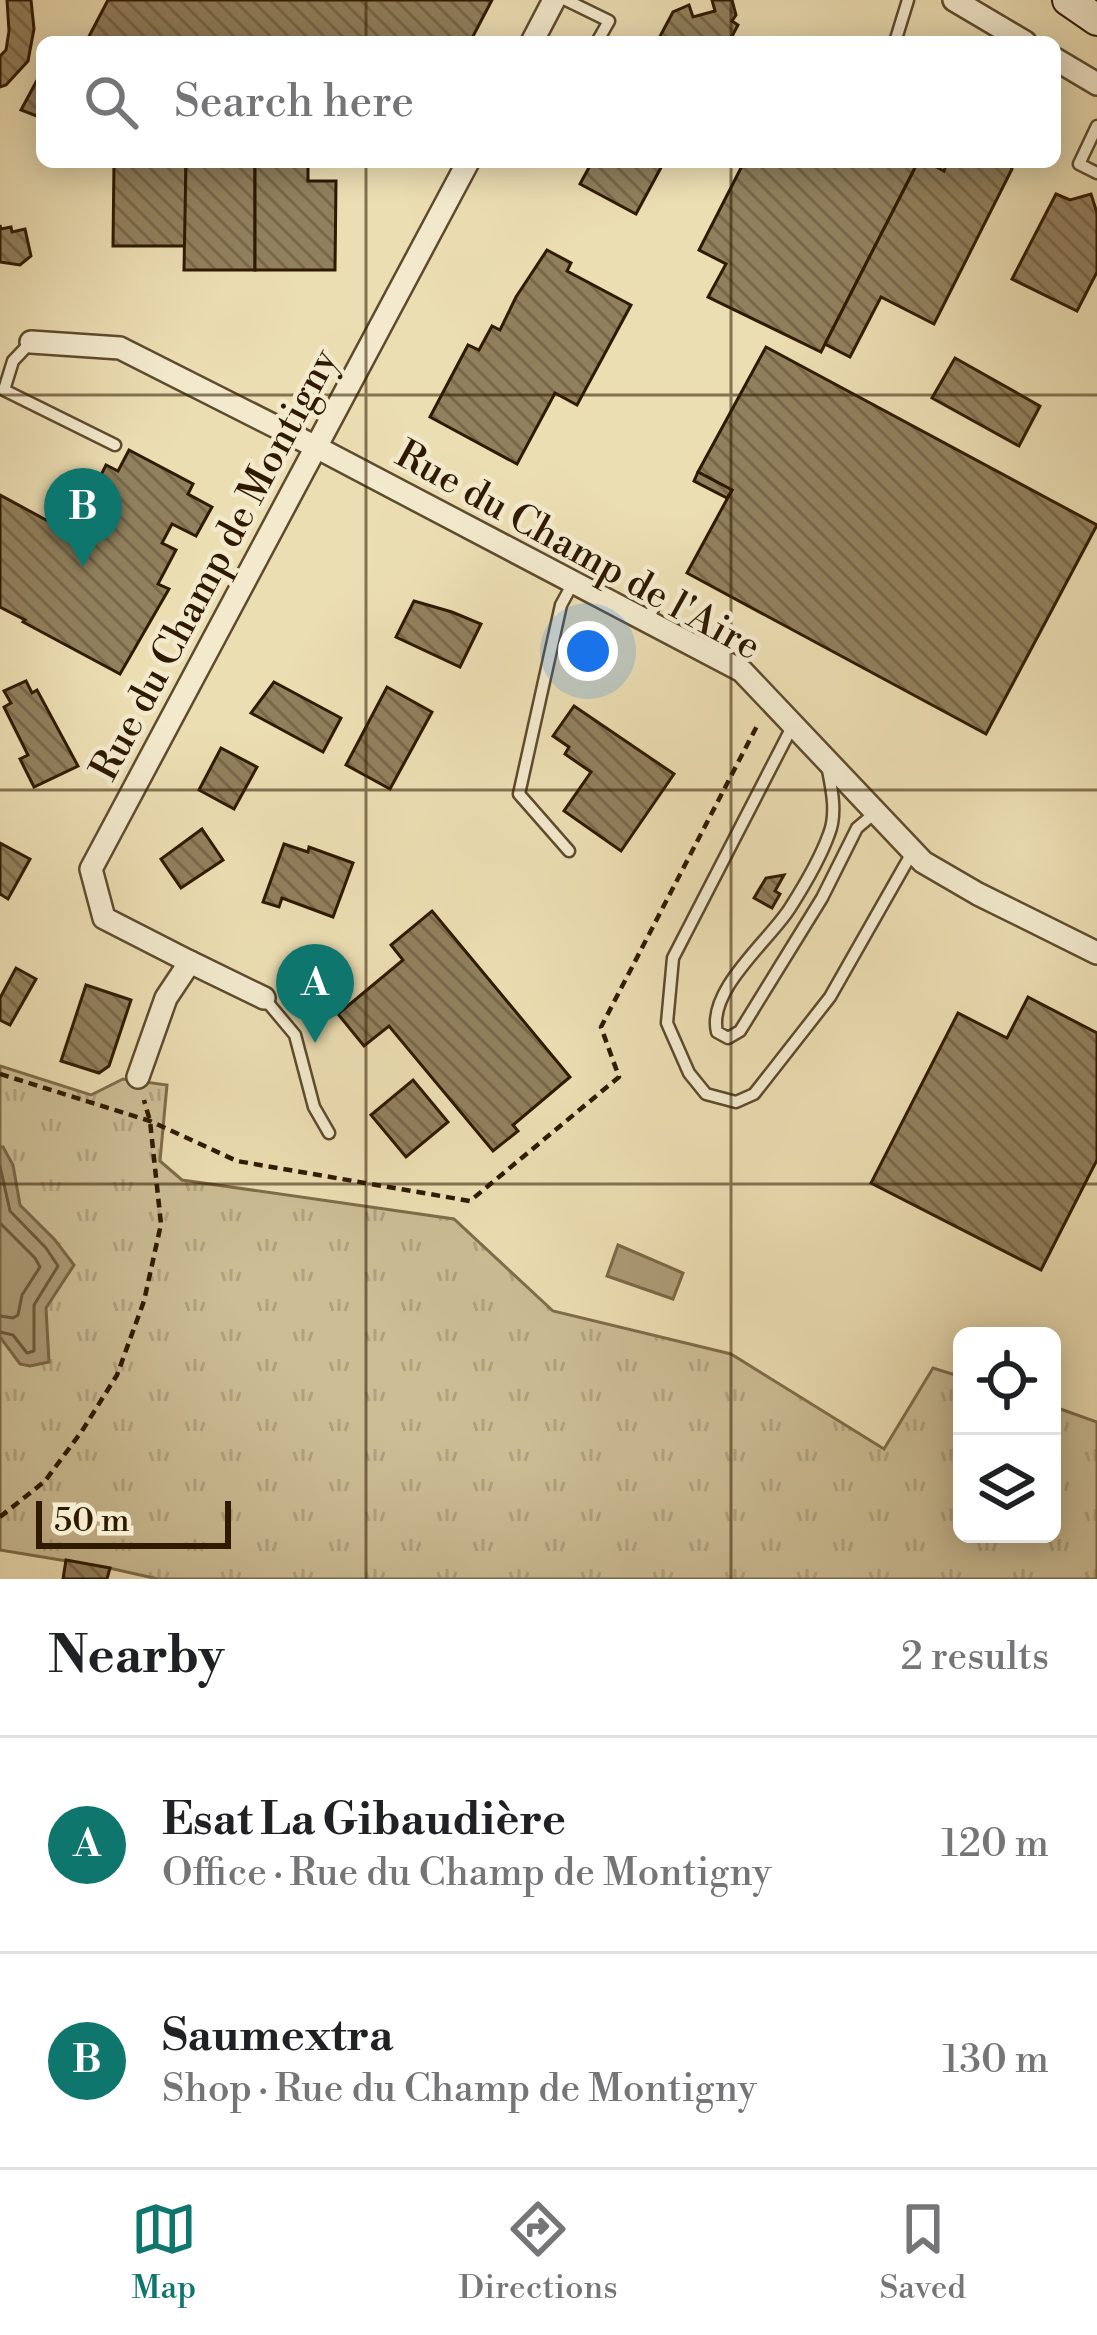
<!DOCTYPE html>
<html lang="en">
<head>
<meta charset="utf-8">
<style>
  body { margin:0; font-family:"Libre Bodoni",serif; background:#f2f2f2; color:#202124 }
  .controls { position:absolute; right:36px; bottom:36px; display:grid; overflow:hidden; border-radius:18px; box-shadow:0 6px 30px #0003 }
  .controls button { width:108px; height:108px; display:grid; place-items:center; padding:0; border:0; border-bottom:3px solid #e0e0e0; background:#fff; color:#202124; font:60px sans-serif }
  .scale { position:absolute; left:36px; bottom:30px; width:195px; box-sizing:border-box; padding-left:12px; border:6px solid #2f1a00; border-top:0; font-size:33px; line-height:42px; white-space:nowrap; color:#2f1a00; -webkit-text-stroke:9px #f3eace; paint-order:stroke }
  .you { position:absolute; left:588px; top:651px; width:42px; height:42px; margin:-30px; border:9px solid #fff; border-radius:50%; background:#1a73e8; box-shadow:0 0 0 18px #1a73e833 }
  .badge { display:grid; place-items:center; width:78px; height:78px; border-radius:50%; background:#0f766e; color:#fff; font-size:39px; font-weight:700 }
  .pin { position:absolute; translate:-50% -99px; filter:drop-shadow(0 3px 6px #0008) }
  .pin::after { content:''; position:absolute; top:63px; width:42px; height:36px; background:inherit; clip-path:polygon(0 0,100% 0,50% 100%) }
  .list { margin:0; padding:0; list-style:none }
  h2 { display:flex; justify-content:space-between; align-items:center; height:156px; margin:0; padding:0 48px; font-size:51px }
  h2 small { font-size:39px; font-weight:400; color:#757577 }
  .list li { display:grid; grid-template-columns:78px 1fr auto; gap:36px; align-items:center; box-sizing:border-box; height:216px; padding:0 48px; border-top:3px solid #e0e0e0 }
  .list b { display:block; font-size:45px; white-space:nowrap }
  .list p { margin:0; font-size:39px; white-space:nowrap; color:#757577 }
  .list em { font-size:39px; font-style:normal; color:#757577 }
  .icon { flex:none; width:66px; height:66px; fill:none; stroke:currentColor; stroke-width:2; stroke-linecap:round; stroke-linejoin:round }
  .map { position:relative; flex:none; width:1097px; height:1579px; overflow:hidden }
  .search { position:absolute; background:#fff; box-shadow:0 6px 30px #0003; left:36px; right:36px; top:36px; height:132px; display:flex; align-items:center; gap:30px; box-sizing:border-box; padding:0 42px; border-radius:18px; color:#757577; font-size:45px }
  .sheet { height:588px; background:#fff }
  nav { display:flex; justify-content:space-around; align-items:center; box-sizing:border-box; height:168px; border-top:3px solid #e0e0e0; background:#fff; font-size:33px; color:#757577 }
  nav a { display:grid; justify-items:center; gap:6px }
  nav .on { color:#0f766e }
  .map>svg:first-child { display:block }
</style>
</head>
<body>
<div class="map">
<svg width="1097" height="1579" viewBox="0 0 1097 1579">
  <defs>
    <pattern id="grass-tufts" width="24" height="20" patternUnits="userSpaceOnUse" patternTransform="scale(3)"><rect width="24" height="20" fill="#ccbd95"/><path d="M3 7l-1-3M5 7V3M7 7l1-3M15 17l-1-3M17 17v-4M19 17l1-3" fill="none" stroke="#b0a27f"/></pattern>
    <pattern id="building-back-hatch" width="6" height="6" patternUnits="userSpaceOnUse" patternTransform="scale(3)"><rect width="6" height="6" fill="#91805d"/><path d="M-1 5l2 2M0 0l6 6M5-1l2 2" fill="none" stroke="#77684a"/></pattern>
  </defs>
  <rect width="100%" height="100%" fill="#ecdeb3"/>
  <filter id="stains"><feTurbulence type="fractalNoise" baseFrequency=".00167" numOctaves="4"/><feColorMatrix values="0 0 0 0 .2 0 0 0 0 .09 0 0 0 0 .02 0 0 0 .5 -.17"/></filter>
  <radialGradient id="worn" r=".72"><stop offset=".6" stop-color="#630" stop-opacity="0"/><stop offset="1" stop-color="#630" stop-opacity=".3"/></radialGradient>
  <polygon fill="url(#grass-tufts)" stroke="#7e6c4a" stroke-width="3" points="0,1066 91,1095 123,1079 167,1085 160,1161 182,1180 454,1219 553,1311 731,1354 884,1449 933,1368 962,1377 962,1534 1052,1534 1052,1406 1097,1422 1097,1579 158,1579 109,1568 0,1550"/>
  <g fill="#ac9b76" stroke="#7a6747" stroke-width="3">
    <polygon points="0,1147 3,1147 13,1165 20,1205 55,1240 74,1265 46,1308 49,1362 30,1366 20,1364 0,1337"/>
    <polygon points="618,1245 683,1273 673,1299 607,1276"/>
  </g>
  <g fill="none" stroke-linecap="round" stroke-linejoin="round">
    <g stroke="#6e5a3b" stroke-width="3">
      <polyline points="0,1166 10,1211 46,1248 58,1266 34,1305 34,1351 27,1353 13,1335 0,1332"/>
      <polyline points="0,1223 35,1258 40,1267 22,1295 18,1315 13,1318 0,1316"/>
    </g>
  </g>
  <g fill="url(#building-back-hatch)" stroke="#2f1a00" stroke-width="3">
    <polygon points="7,0 31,0 34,29 28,61 6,85 0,87 0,56 6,50 9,31"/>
    <polygon points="108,0 492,0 470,42 86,42"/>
    <polygon points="712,0 732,0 736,15 732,21 738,25 729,42 657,42 673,12 689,5 693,17 715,11"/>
    <polygon points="42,71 42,118 21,110"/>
    <polygon points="114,162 186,162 186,246 113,246"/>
    <polygon points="186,162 255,162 255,270 184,270"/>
    <polygon points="255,162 308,162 308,181 336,181 335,270 255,270"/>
    <polygon points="592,162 664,162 636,214 580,184"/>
    <polygon points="744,162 918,162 821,352 708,297 726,264 699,250"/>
    <polygon points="918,162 927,162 944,171 947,162 1009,162 1012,169 934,324 881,297 850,357 825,344"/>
    <polygon points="1056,194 1070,200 1091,194 1097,213 1097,272 1077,311 1012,279"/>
    <polygon points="0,225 1,229 11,227 12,232 25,229 31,256 20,265 0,262"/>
    <polygon points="547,250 571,263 567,271 631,305 577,405 555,393 517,464 430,417 468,345 479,350 492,326 500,330 516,297"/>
    <polygon points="766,347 1097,525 986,734 687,573 732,490 698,472"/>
    <polygon points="955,358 1040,406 1019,446 932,398"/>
    <polygon points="129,450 193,484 188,494 212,507 196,536 172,524 162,543 176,550 158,584 169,589 120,674 23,622 25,620 0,607 0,495 48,521 59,499 65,503 82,472 98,481 106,465 118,471"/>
    <polygon points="698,472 732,490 727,498 694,481"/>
    <polygon points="414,601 452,612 481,624 460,667 396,637"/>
    <polygon points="26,681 32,693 37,690 78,766 34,787 20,759 28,755 4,707 11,703 4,691"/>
    <polygon points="274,682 341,718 323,752 251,713"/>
    <polygon points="387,687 432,712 390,789 346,765"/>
    <polygon points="574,706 674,774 621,851 564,811 591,772 565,754 569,747 553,736"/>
    <polygon points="221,748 257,767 234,809 199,790"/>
    <polygon points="202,829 223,860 181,888 161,859"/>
    <polygon points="0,843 30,859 8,899 0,894"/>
    <polygon points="284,844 308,852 309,847 353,863 333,917 282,898 279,907 263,902"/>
    <polygon points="784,875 775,891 780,894 772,908 754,898 766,878"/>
    <polygon points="432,911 570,1077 513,1125 518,1131 493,1151 389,1026 364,1046 338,1014 403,960 391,945"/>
    <polygon points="16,968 36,979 10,1025 0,1020 0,998"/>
    <polygon points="86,985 131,1000 109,1066 99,1073 61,1061"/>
    <polygon points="1028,997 1097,1033 1097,1160 1041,1270 871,1183 958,1013 1007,1038"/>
    <polygon points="413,1080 448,1122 406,1157 371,1115"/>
    <polygon points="66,1560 110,1568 107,1579 63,1579"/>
  </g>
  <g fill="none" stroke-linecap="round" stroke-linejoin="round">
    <g stroke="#5e4b2d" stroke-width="15">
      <g id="lane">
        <polyline points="566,0 609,21 597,42"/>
        <polyline points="895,42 908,0"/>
        <polyline points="1097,126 1079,164 1097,173"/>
        <polyline points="31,342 13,361 4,390 115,445"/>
        <polyline points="647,621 655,605"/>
        <polyline points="793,725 673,958 667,1023 689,1073 706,1094 736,1102 754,1094 830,997 913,851"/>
        <path d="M828 770C832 790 837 814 829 834 820 859 804 886 790 908 769 941 707 990 717 1032L728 1038 740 1031 822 898 857 828 876 812"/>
        <polyline points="569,851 519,794 561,605 573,583"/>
        <polyline points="264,998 295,1035 314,1107 329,1133"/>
      </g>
    </g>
    <g stroke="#5e4b2d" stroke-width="26">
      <g id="street">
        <polyline points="954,0 1025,42"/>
        <polyline points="532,42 554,0"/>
        <polyline points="1055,59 1097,84"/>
        <polyline points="31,342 120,348 316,447 742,671 923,862 978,894 1097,953"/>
        <polyline points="190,962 264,998"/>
        <polyline points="138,1077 166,998 190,962 104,918 91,869 468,162"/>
      </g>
    </g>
    <g stroke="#2f1a00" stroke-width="34">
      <polyline id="secondary" points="1068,0 1097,20"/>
    </g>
    <g stroke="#2f1a00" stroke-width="4.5" stroke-dasharray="9 6" stroke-linecap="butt">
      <polyline points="0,1074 150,1121 237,1161 470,1201 619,1077 601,1027 759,722"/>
      <polyline points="0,1517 45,1481 82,1431 117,1375 144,1301 161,1224 150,1121 144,1100"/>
    </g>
    <use href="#lane" stroke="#f3eace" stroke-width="10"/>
    <use href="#street" stroke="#f3eace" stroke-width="21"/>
    <use href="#secondary" stroke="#f3eace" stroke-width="30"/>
  </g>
  <path fill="none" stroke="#2f1a00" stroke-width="3" stroke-opacity="0.55" d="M366 0V42M731 0V42M366 162V1579M731 162V1579M0 395H1097M0 790H1097M0 1184H1097"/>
  <g text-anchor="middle" stroke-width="9" stroke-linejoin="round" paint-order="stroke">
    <g font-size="39" fill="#2f1a00" stroke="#f3eace">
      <text transform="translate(579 549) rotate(29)" y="14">Rue du Champ de l'Aire</text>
      <text transform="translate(213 564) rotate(-62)" y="14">Rue du Champ de Montigny</text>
    </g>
  </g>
  <rect width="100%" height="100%" filter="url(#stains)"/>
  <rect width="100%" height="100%" fill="url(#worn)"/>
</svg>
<div class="controls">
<button><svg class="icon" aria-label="locate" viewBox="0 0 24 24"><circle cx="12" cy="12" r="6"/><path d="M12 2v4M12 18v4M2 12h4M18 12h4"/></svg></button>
<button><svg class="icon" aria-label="layers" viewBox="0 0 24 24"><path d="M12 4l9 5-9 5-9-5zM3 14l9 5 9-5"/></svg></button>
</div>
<div class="scale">50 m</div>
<div class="you"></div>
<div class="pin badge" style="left:315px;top:1043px">A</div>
<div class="pin badge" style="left:83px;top:567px">B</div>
<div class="search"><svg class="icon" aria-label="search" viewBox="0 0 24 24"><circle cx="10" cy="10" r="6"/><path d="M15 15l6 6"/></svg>Search here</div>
</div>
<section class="sheet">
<h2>Nearby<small>2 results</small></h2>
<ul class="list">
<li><span class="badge">A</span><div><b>Esat La Gibaudière</b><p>Office · Rue du Champ de Montigny</p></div><em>120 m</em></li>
<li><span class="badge">B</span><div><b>Saumextra</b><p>Shop · Rue du Champ de Montigny</p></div><em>130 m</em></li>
</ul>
</section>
<nav>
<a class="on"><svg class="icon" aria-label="map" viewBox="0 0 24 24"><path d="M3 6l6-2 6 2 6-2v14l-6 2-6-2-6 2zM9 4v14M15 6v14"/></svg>Map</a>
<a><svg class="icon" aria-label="directions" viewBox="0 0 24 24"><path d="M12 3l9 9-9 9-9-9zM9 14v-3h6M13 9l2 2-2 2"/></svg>Directions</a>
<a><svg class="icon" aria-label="saved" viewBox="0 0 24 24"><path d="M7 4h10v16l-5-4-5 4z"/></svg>Saved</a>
</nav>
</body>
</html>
